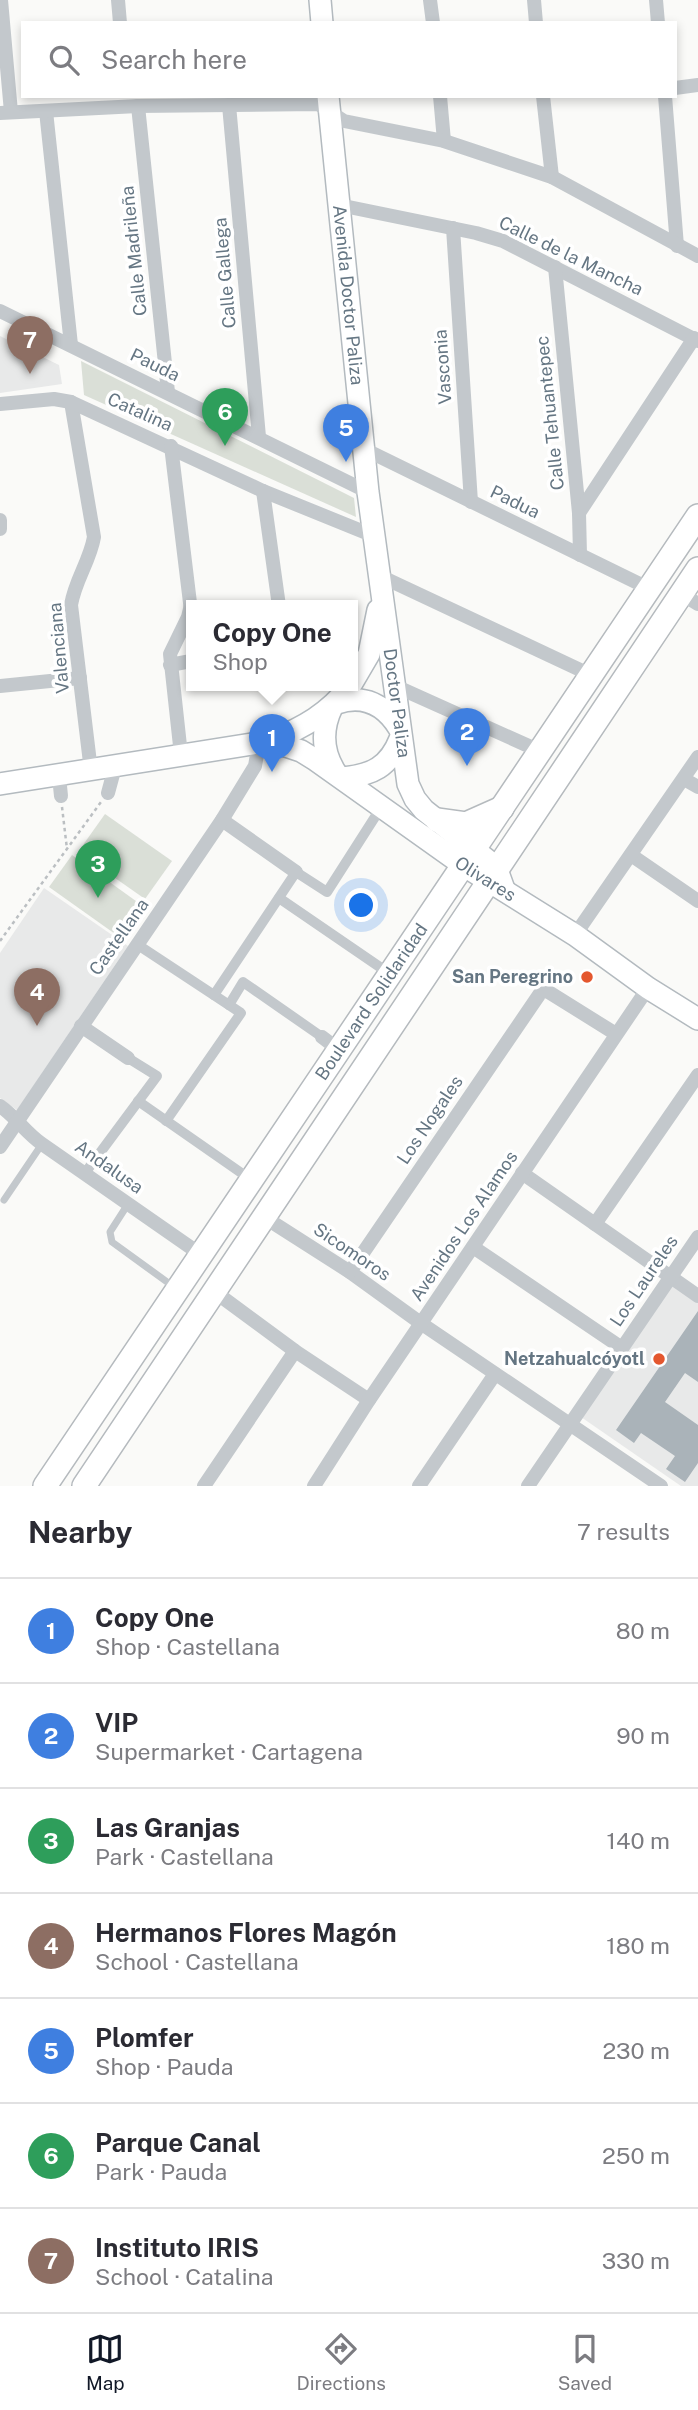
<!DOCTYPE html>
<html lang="en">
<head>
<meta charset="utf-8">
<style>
  body { margin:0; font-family:"Public Sans",sans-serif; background:#f2f2f3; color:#2b2b33 }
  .you { position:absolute; left:362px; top:906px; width:24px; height:24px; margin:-18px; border:5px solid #fff; border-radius:50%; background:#1a73e8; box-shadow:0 0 0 10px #1a73e833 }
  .badge { display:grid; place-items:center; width:46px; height:46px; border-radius:50%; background:#111827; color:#fff; font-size:23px; font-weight:700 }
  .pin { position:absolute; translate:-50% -58px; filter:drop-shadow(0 2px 4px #0008) }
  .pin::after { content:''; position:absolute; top:37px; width:24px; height:21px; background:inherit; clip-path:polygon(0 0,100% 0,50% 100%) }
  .popup { position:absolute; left:186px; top:600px; width:172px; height:91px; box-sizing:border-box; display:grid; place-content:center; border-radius:0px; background:#fff; filter:drop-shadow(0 2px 5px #0005); font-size:23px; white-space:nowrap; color:#7c7c81 }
  .popup b { font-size:26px; color:#2b2b33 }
  .popup::after { content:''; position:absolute; left:50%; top:100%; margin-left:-14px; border:14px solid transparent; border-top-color:#fff }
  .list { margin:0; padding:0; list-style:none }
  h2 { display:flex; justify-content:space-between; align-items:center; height:91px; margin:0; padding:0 28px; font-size:30px }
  h2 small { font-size:23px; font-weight:400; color:#7c7c81 }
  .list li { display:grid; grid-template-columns:46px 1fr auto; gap:21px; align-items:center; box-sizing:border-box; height:105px; padding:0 28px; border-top:2px solid #e1e1e2 }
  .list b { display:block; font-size:26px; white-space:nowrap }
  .list p { margin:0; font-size:23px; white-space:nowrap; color:#7c7c81 }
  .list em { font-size:23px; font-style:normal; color:#7c7c81 }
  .icon { flex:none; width:38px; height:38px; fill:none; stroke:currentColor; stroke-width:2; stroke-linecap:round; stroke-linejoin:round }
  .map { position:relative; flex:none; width:698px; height:1486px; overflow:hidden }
  .search { position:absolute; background:#fff; box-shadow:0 4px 10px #0003; left:21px; right:21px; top:21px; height:77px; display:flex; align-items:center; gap:18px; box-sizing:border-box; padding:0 24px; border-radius:0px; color:#7c7c81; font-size:26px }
  .sheet { height:826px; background:#fff }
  nav { display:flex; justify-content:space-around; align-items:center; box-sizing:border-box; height:98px; border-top:2px solid #e1e1e2; background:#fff; font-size:19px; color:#7c7c81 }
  nav a { display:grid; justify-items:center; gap:4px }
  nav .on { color:#111827 }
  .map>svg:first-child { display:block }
</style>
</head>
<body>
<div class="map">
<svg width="698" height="1486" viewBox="0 0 698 1486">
  <rect width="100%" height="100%" fill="#fafaf8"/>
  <g fill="#e8e9e9">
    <polygon points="0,336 59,365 62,384 0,393"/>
    <polygon points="44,888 128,946 17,1110 0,1098 0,953"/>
    <polygon points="672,1283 698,1301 698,1486 681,1486 581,1417"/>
  </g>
  <g fill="#dadfd7">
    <polygon points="81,361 354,498 356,517 84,395"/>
    <polygon points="105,814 172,861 145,899 78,852"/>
    <polygon points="72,855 147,909 125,941 49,887"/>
  </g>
  <polygon fill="#aab3b9" points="698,1311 698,1382 685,1373 665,1402 698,1425 698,1463 685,1482 666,1469 675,1456 641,1433 634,1443 616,1430"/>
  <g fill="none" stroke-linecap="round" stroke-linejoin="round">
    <g stroke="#b3babf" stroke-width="24">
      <g id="secondary">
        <polyline points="320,0 322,23"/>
        <path id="s1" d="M328 96 368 492 408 784 415 799 424 810 496 867 504 889"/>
        <polyline points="352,683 369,654 378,610"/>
        <path d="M337 703C364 694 385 705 399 728"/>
        <path d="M332 707C321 730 322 752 336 773"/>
        <path id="s2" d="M271 741 301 751 314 759 463 865 575 935 648 988 698 1019"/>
        <path d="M343 778C372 775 389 767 400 739"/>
        <path d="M0 784 271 741C304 727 328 714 350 686"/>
      </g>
    </g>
    <g stroke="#b5babe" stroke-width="26">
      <g id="primary">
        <polyline points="437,820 466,824 502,808"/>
        <path id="s3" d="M45 1486C262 1162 482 841 698 516"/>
        <polyline points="84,1486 698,569"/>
      </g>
    </g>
    <g stroke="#bbbfc2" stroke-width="2.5" stroke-dasharray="3.5 3.5" stroke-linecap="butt">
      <polyline points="62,807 67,849"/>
      <polyline points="0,941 101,802"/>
    </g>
    <g stroke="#c3c8cc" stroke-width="7">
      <polyline points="4,1200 42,1144"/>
      <polyline points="128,1204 110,1232 112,1242 174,1287"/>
    </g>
    <g stroke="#c3c8cc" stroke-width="10">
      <polyline points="279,898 390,974"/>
      <polyline points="138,945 229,1005 243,982 322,1037"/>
      <polyline points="214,995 296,872 327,892 382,806"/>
      <polyline points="138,1101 250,1179"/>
      <polyline points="166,1121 241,1013 229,1005"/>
      <polyline points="85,1173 157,1076 128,1058"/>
    </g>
    <g stroke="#c3c8cc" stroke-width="14">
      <polyline points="1,0 11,112"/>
      <polyline points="118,0 120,23"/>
      <polyline points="430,0 433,23"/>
      <polyline points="534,0 536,23"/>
      <polyline points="656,0 658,23"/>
      <polyline points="675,88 698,85"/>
      <polyline points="440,96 444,141"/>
      <polyline points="543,96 552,177"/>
      <polyline points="665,96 677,246"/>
      <polyline points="229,105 259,437"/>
      <polyline points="138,106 168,392"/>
      <polyline points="46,111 71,345"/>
      <polyline points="0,113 138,106 318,104 344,121 444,141 552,177 698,256"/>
      <polyline points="339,205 476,233 503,241 698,341"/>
      <polyline points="453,228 471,502"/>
      <polyline points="555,267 579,513 580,555"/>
      <polyline points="0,311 368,492"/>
      <path d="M71 402 94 537C90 561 75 580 71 605L91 771"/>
      <polyline points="0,404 54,399 71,402 263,491 374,536"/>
      <polyline points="171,446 191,611"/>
      <polyline points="364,449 650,589"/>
      <polyline points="263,491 279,606"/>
      <polyline points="579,513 694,338"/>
      <polyline points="0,520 0,529"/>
      <polyline points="380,576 591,675"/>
      <polyline points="682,594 698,604"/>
      <polyline points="170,665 191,661"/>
      <polyline points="0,686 80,678"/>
      <polyline points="395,686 542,752"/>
      <polyline points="181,755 170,654 188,617 191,605"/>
      <polyline points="59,776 61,796"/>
      <polyline points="684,779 698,787"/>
      <polyline points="108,793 115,767"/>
      <polyline points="222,820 296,872"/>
      <polyline points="631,855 698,901"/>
      <polyline points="575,935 698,757"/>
      <polyline points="81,1026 128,1058"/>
      <polyline points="322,1037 339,1050"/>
      <path d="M0 1106C16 1117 26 1133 42 1144L200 1254"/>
      <polyline points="0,1147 222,820 255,766 259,743"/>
      <polyline points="522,1173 698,1296"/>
      <polyline points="264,1217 350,1272 422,1324 661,1486"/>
      <polyline points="595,1224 698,1075"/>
      <polyline points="473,1247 622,1348"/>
      <polyline points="350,1272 541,992 547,991 616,1034"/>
      <polyline points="215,1292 295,1351 369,1400"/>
      <polyline points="204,1486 295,1351"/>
      <polyline points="314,1486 369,1400 648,988"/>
      <polyline points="419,1486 495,1374"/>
      <polyline points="528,1486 698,1237"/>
    </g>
    <use href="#secondary" stroke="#fff" stroke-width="21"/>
    <use href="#primary" stroke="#fff" stroke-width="23"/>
  </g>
  <g fill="#e4572e" stroke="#fff" stroke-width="2.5">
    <circle cx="587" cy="977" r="7"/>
    <circle cx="659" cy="1359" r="7"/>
  </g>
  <g text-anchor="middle" stroke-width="7" stroke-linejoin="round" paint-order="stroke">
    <g font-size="18" fill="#657683" stroke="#fff">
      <text transform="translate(134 251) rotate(-96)" y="6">Calle Madrileña</text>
      <text transform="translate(571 256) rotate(26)" y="6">Calle de la Mancha</text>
      <text transform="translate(225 273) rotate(-95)" y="6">Calle Gallega</text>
      <text dy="6" stroke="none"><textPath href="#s1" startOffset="200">Avenida Doctor Paliza</textPath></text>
      <text transform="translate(155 365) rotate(26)" y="6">Pauda</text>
      <text transform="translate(443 367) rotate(-94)" y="6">Vasconia</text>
      <text transform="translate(140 412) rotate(24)" y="6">Catalina</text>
      <text transform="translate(550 413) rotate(-96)" y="6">Calle Tehuantepec</text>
      <text transform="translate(515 502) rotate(26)" y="6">Padua</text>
      <text transform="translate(59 648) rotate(-95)" y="6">Valenciana</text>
      <text dy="6" stroke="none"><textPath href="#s1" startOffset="611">Doctor Paliza</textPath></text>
      <text dy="6" stroke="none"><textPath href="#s2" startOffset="256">Olivares</textPath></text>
      <text transform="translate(119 937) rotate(-55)" y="6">Castellana</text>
      <text dy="6" stroke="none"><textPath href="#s3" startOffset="584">Boulevard Solidaridad</textPath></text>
      <text transform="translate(430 1120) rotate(-56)" y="6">Los Nogales</text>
      <text transform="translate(109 1167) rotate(35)" y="6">Andalusa</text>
      <text transform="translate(464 1226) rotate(-56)" y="6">Avenidos Los Alamos</text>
      <text transform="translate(352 1252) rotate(34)" y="6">Sicomoros</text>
      <text transform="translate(644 1281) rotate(-56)" y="6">Los Laureles</text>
    </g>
    <g font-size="18" font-weight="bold" fill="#657683" stroke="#fff" text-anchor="end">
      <text x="573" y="983">San Peregrino</text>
      <text x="645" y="1365">Netzahualcóyotl</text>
    </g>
  </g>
</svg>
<div class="you"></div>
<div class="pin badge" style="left:272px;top:772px;background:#3f7fe0">1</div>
<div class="popup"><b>Copy One</b>Shop</div>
<div class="pin badge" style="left:467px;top:766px;background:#3f7fe0">2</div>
<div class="pin badge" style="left:98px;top:898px;background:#2e9e5b">3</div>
<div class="pin badge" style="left:37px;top:1026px;background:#8d6e63">4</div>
<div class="pin badge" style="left:346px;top:462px;background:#3f7fe0">5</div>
<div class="pin badge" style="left:225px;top:446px;background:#2e9e5b">6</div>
<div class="pin badge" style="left:30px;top:374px;background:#8d6e63">7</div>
<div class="search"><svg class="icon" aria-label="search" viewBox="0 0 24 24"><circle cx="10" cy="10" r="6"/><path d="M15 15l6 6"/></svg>Search here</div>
</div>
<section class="sheet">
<h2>Nearby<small>7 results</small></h2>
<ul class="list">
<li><span class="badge" style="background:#3f7fe0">1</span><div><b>Copy One</b><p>Shop · Castellana</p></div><em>80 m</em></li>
<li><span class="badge" style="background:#3f7fe0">2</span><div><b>VIP</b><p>Supermarket · Cartagena</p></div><em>90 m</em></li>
<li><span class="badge" style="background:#2e9e5b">3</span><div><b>Las Granjas</b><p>Park · Castellana</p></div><em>140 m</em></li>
<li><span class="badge" style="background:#8d6e63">4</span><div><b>Hermanos Flores Magón</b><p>School · Castellana</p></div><em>180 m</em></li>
<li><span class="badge" style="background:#3f7fe0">5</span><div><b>Plomfer</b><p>Shop · Pauda</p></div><em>230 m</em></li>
<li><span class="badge" style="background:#2e9e5b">6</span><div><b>Parque Canal</b><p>Park · Pauda</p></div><em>250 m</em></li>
<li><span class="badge" style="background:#8d6e63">7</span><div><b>Instituto IRIS</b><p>School · Catalina</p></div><em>330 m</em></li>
</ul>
</section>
<nav>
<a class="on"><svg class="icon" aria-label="map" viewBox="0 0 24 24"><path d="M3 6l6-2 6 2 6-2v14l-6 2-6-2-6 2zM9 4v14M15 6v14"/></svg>Map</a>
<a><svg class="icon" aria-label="directions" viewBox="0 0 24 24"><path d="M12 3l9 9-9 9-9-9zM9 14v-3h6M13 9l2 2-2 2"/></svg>Directions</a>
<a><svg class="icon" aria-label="saved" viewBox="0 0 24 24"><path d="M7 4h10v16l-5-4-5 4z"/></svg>Saved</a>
</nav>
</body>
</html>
